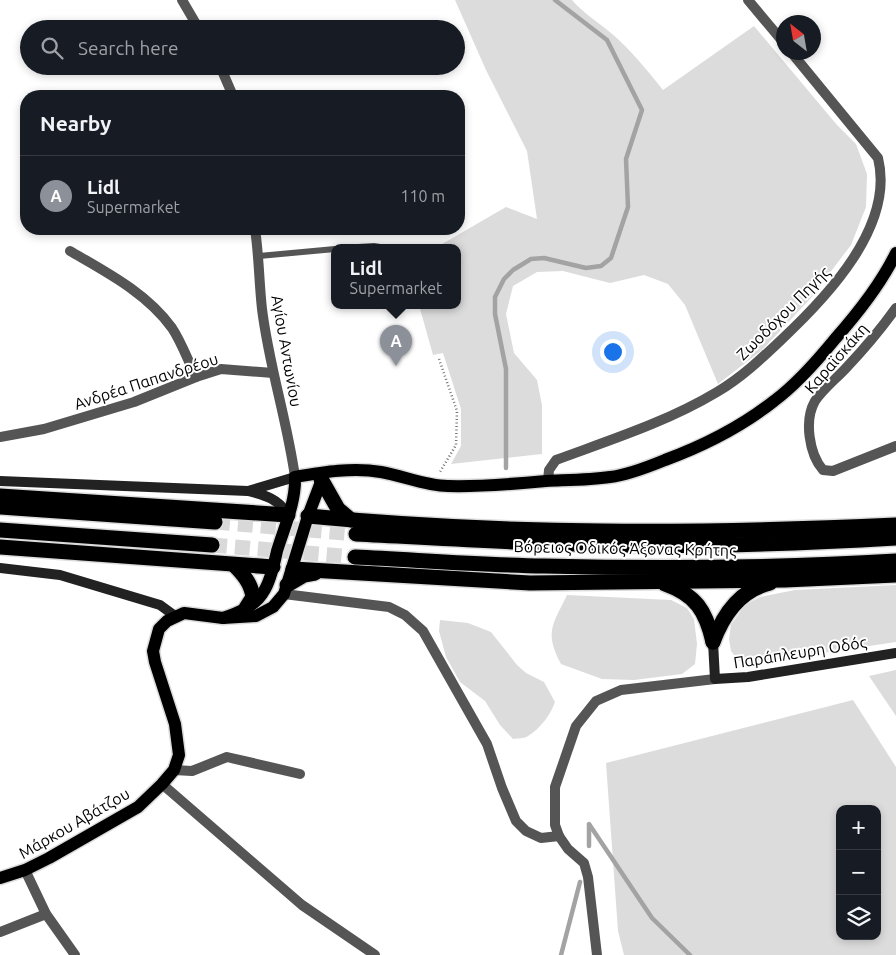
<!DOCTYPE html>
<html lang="en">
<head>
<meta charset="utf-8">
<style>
  body { margin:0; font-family:Ubuntu,sans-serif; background:#242831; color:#f1f3f6 }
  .controls { position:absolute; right:15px; bottom:15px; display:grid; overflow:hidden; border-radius:10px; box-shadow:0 2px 8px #0003 }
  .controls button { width:45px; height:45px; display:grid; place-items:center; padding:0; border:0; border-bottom:1px solid #363941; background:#171b24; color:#f1f3f6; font:25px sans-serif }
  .compass { position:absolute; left:776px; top:15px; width:45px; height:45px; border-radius:50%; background:#171b24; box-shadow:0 2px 8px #0003; rotate:329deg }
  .you { position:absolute; left:612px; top:351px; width:18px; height:18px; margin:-12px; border:4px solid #fff; border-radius:50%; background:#1a73e8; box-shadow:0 0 0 8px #1a73e833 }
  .badge { display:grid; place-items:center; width:32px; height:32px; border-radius:50%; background:#8c9099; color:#fff; font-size:16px; font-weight:700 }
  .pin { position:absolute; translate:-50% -41px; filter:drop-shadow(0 1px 2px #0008) }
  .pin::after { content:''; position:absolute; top:26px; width:18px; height:15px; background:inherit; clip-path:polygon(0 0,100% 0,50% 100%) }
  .popup { position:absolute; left:331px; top:244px; width:130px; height:65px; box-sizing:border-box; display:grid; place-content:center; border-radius:10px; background:#171b24; filter:drop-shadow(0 1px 4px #0005); font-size:16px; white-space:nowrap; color:#9ea1a6 }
  .popup b { font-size:19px; color:#f1f3f6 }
  .popup::after { content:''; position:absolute; left:50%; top:100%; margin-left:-10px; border:10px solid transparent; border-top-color:#171b24 }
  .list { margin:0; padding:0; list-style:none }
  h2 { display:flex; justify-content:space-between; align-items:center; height:65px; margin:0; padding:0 20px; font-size:21px }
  h2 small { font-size:16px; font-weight:400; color:#9ea1a6 }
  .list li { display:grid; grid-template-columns:32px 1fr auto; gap:15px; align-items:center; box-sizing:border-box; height:80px; padding:0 20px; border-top:1px solid #363941 }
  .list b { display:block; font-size:19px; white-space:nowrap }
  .list p { margin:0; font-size:16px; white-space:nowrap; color:#9ea1a6 }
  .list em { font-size:16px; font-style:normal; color:#9ea1a6 }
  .icon { flex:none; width:28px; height:28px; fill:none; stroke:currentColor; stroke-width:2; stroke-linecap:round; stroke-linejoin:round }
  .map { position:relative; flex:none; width:896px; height:955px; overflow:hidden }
  .search { position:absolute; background:#171b24; box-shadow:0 2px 8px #0003; left:20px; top:20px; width:445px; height:55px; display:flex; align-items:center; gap:12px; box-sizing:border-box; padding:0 18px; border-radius:28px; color:#9ea1a6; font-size:19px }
  .panel { position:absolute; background:#171b24; box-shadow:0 2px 8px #0003; left:20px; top:90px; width:445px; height:145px; border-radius:20px }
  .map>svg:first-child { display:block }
</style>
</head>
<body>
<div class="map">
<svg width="896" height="955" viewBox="0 0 896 955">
  <rect width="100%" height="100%" fill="#fff"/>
  <g fill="#dcdcdc" fill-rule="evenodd">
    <path d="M455 0H572C583 13 598 22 611 33 631 50 647 70 663 90L754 26 837 125 856 144 867 174 866 207 851 245 810 299 762 350 718 384 685 305 668 284 644 275 610 283 563 271 537 272 513 286 506 314 514 353 537 380 542 405V454L451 464 461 446V409L443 353 433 355 419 305H457V247H437L506 207 537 219 527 151 486 70Z"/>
    <polygon points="896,585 896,642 776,660 739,661 731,651 729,639 731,625 745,605 760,597 795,590"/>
    <path d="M567 595 671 600 687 608 694 619 697 644 695 664 682 674 634 680 602 679 561 664C544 632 553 624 567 595Z"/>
    <path d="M440 620 468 623 491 632 517 665 526 673 544 682 555 702C551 714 540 729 528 736 524 739 518 738 513 739L500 725 485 701 460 682 446 657 439 631Z"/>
    <polygon points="896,670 896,716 869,676"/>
    <path d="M853 700 896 767V955H624L618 931 606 763ZM840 809H877V936H840Z"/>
  </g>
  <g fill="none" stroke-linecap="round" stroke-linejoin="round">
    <g stroke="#a3a3a3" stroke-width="4.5">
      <polyline points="506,468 506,369 495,314 495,297 504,279 513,270 531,259 544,258 586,268 601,266 611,258 628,207 626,159 642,110 607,40 555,0"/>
      <polyline points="589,824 652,918 690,955"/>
      <polyline points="589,825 589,846"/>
      <polyline points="561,955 580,882"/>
    </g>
    <g stroke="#d9d9d9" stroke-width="15" stroke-dasharray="15 8" stroke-linecap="butt">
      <polyline points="215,522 356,534"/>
      <polyline points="212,545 355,557"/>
    </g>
    <g stroke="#dbdbdb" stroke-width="15">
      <g id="primary">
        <path d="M223 618C238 613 256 606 264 591 271 580 274 564 277 551 284 528 296 502 295 477 324 472 353 467 381 472 404 476 425 486 448 486 481 487 514 484 546 481 567 480 589 480 610 477 628 475 648 467 665 460 703 446 741 427 774 401 797 384 817 361 835 339 858 313 881 284 896 253"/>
        <polyline points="0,878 25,870 49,858 138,807 162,784 174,770 179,755 175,724 155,662 153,651 159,629 167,621 184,613 223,618 256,616 273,607 284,594 308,516 324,474"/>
      </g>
    </g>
    <g stroke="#dbdbdb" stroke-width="18">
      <g id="highway">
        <polyline points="321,479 338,509 351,520"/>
        <polyline points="0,496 288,515"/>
        <polyline points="0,507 215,522"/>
        <path d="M308 516C504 535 700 534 896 525"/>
        <polyline points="0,530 212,545"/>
        <path d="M356 534C418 537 481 541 544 543 661 548 779 545 896 538"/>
        <polyline points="0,547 273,567"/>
        <path d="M355 557C418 560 481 565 544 566 661 569 779 568 896 561"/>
        <path d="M234 565C243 574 251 583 253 597L246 608"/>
        <polyline points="293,569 530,583 785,580 896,575"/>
        <path d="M665 584C696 595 706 611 713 642"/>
        <polyline points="287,585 304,575 315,573"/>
        <path d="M713 642C723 615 740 590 770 583"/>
      </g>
    </g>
    <polyline stroke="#777" stroke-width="2.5" stroke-dasharray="1 2.5" stroke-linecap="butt" points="439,359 457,411 456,445 440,472"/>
    <g stroke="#555" stroke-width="6">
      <polyline points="358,247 374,246 380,247"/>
      <polyline points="259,256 335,249"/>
    </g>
    <g stroke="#555" stroke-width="10">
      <polyline points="182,0 199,29"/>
      <polyline points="748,0 784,43"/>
      <polyline points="220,66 233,96"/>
      <path d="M255 229C259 255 259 282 262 309 269 366 287 420 295 477"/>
      <path d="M70 251C106 272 147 293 172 328 182 343 188 361 196 377"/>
      <path d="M896 308C881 329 865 348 847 367 837 378 823 389 815 401 804 420 809 454 823 470L833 471 896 446"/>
      <polyline points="0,437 44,429 134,402 196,377 221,369 273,373"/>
      <path d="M548 481 549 470 556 460C610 440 667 422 717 392 741 378 761 359 781 340 827 297 895 226 878 158L791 52"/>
      <polyline points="284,594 389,607 405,615 423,631 487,744 502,788 516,821 526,831 541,838 559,836"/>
      <polyline points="174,770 192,771 227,757 300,774"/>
      <polyline points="162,784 302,905 375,955"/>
      <polyline points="25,870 46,914 75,955"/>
      <polyline points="0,932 46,914"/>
      <polyline points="597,955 588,877 584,863 568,849 559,836 555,825 555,787 576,726 596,701 621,690 715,679"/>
    </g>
    <g stroke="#222" stroke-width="10">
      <path d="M0 481 248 491C265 495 279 499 288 515"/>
      <polyline points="248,491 295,477"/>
      <polyline points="0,568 60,575 160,605 175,616"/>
      <polyline points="713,642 715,679 748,677 896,653"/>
    </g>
    <use href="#primary" stroke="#000" stroke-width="12"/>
    <use href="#highway" stroke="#000" stroke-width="15"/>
  </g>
  <g text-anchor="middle" stroke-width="4" stroke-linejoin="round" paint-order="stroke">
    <g font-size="16" fill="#000" stroke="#fff">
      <text transform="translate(783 313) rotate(-45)" y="6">Ζωοδόχου Πηγής</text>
      <text transform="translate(287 351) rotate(80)" y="6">Αγίου Αντωνίου</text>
      <text transform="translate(836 358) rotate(-49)" y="6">Καραϊσκάκη</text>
      <text transform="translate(146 381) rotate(-18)" y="6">Ανδρέα Παπανδρέου</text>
      <text transform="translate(625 548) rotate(1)" y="6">Βόρειος Οδικός Άξονας Κρήτης</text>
      <text transform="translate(800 652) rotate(-9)" y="6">Παράπλευρη Οδός</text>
      <text transform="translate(74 823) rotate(-30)" y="6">Μάρκου Αβάτζου</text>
    </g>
  </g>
</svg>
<div class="controls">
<button>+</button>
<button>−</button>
<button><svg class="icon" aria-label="layers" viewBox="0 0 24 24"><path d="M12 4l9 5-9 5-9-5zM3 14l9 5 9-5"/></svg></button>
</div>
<svg class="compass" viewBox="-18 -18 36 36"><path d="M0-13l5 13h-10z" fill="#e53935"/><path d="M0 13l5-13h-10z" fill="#9ea1a6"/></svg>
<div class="you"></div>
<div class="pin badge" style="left:396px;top:366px">A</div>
<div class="popup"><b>Lidl</b>Supermarket</div>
<div class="search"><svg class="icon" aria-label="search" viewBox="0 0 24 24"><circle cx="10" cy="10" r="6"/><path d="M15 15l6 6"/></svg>Search here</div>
<section class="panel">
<h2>Nearby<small></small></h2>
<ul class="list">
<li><span class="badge">A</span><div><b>Lidl</b><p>Supermarket</p></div><em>110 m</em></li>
</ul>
</section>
</div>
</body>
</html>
